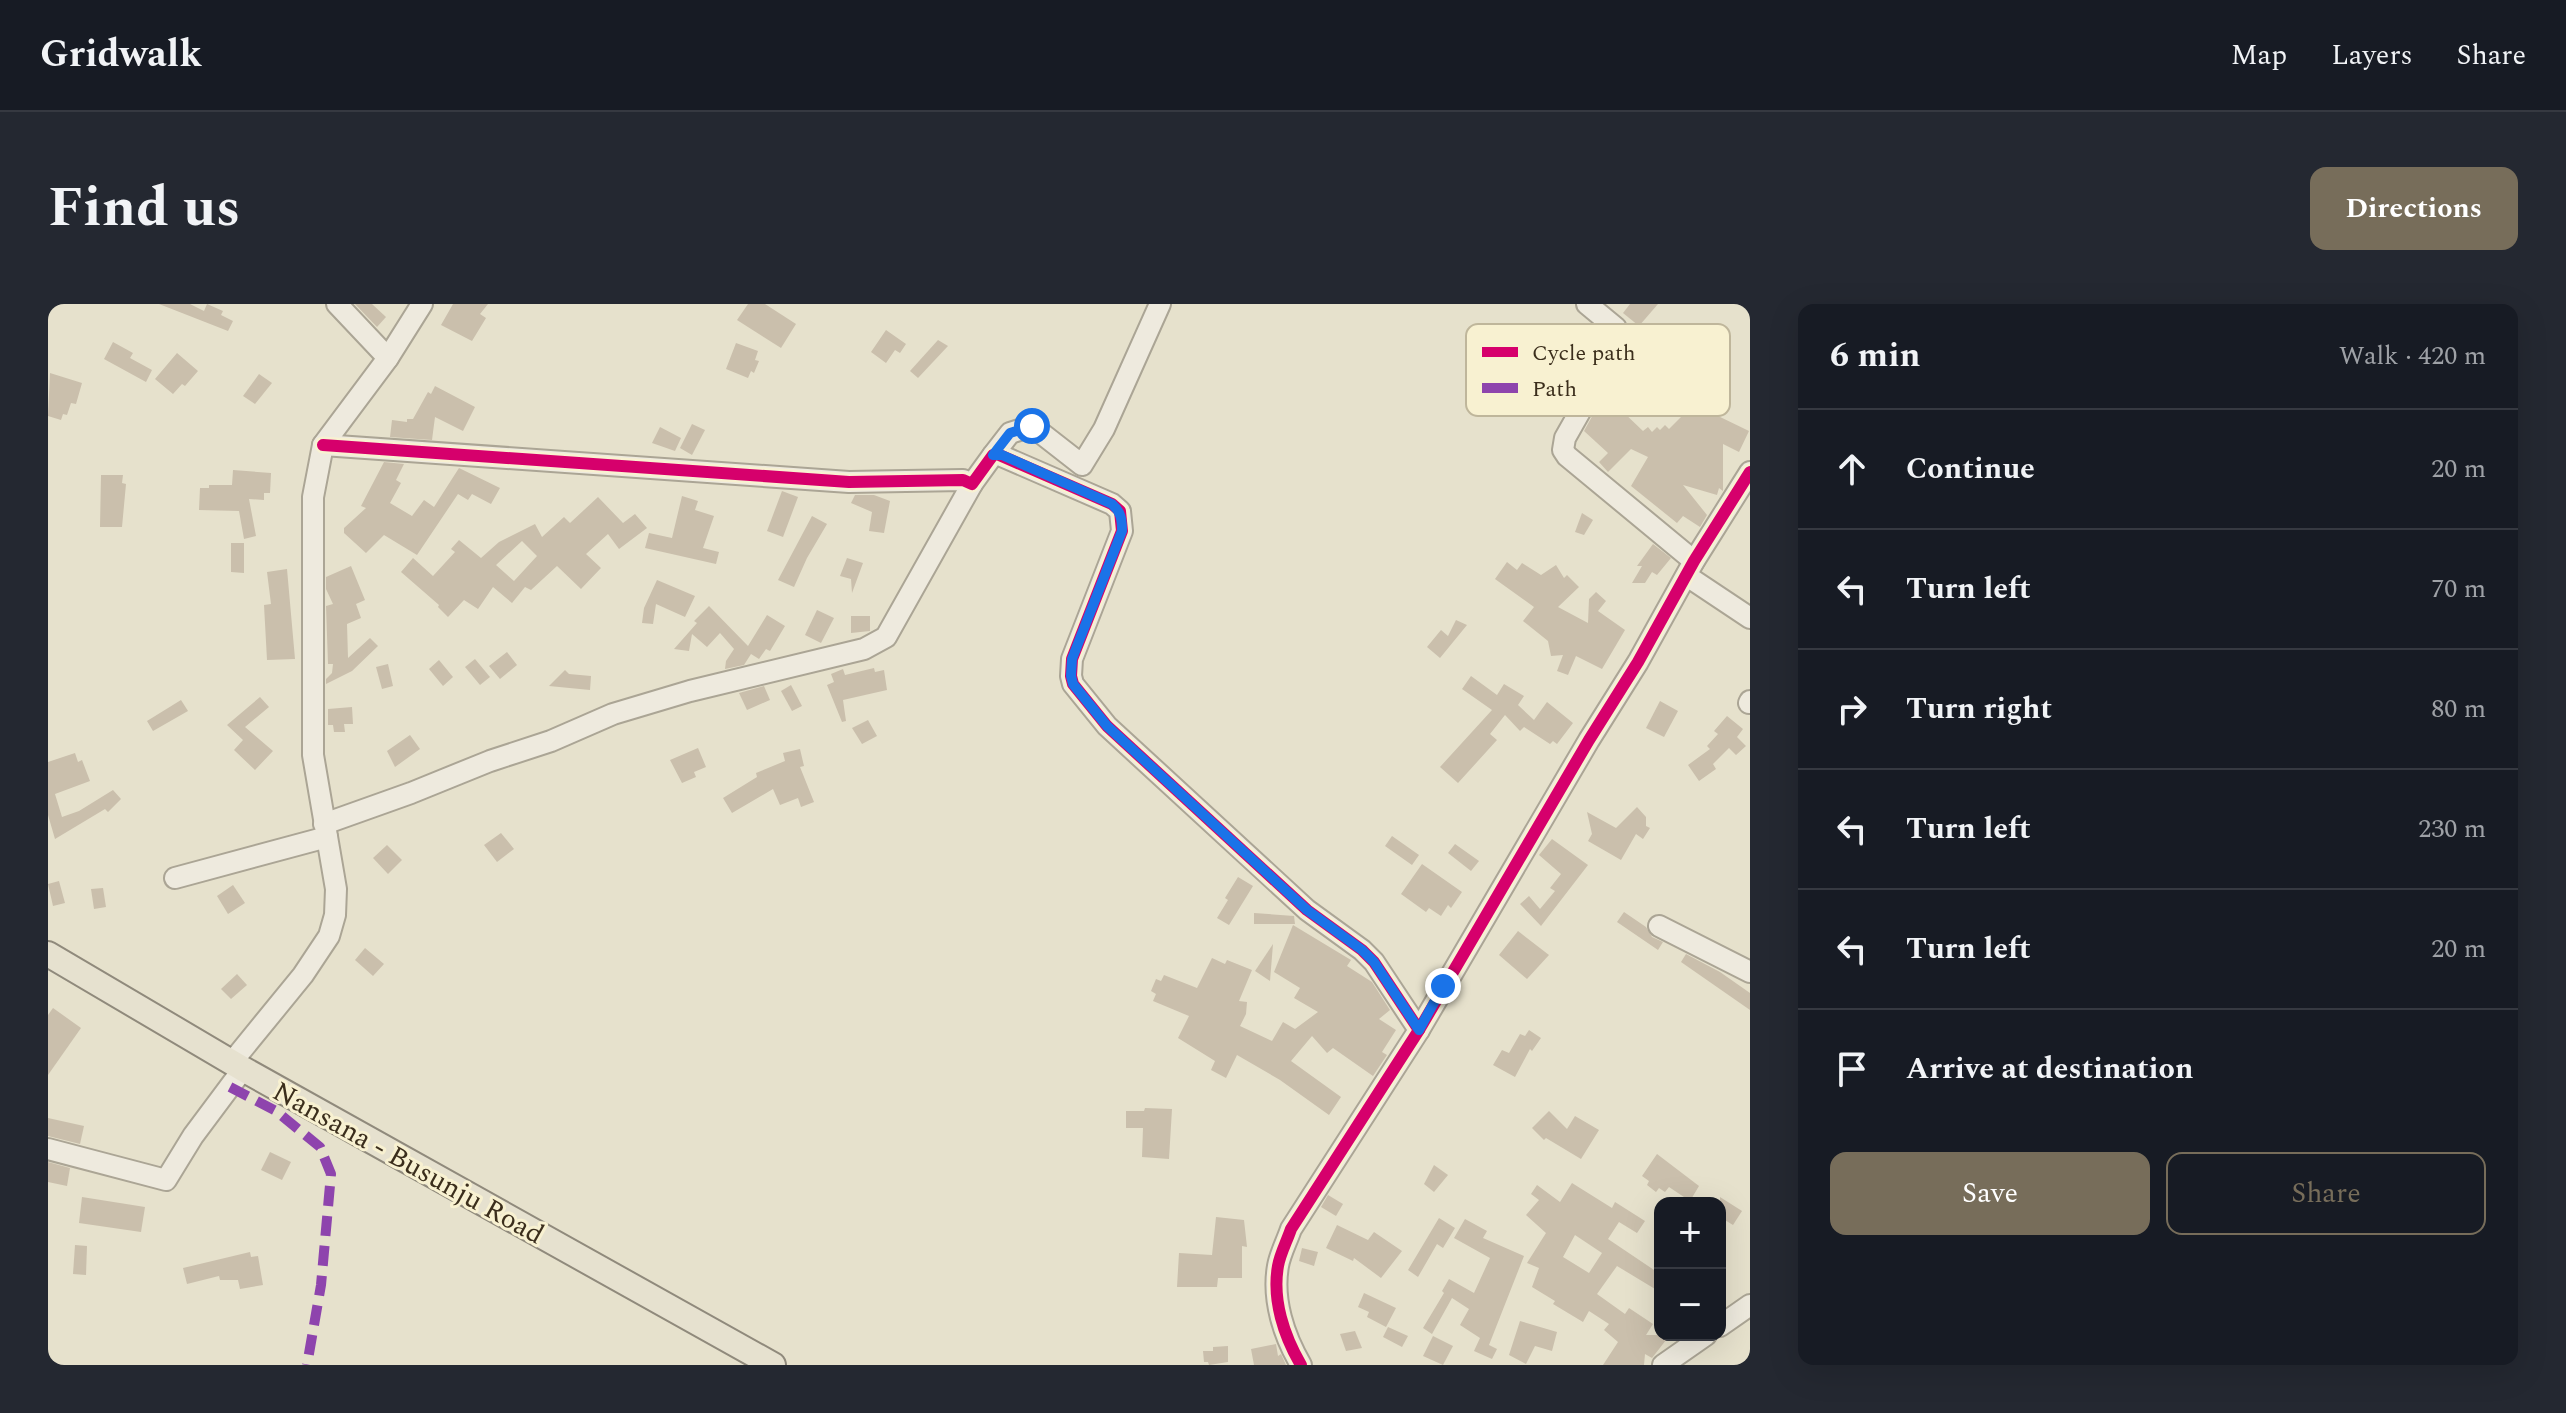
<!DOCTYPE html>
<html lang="en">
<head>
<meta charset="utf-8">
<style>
  body { margin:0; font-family:Spectral,serif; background:#242831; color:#f1f3f6 }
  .controls { position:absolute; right:24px; bottom:24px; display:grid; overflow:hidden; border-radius:16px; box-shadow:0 8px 32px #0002 }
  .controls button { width:72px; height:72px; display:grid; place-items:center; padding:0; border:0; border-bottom:2px solid #363941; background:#171b24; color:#f1f3f6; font:40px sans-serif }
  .stop { position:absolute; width:24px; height:24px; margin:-18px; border:6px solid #1a73e8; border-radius:50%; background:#fff }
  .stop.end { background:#1a73e8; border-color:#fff; box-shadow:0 2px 8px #0008 }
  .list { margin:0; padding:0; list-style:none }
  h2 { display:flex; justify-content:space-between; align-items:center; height:104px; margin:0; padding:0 32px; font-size:34px }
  h2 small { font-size:26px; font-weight:400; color:#9ea1a6 }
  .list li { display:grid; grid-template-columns:52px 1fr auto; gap:24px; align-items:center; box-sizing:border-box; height:120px; padding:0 32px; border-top:2px solid #363941 }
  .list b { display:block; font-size:30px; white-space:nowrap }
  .list em { font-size:26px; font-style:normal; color:#9ea1a6 }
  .actions { display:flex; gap:16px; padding:24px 32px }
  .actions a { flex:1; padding:18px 0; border:2px solid #776d5a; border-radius:16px; text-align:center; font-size:28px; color:#776d5a }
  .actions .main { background:#776d5a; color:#fff }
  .icon { flex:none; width:44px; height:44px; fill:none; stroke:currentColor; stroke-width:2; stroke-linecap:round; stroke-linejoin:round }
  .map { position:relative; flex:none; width:1702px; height:1061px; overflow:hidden; border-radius:16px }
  header { display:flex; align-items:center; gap:48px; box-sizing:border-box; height:112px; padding:0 40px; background:#171b24; border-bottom:2px solid #363941 }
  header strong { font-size:38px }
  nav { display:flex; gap:44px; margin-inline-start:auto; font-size:28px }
  .intro { display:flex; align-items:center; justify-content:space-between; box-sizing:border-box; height:192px; padding:0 48px }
  h1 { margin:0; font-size:56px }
  .button { padding:20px 36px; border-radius:16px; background:#776d5a; color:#fff; font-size:28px; font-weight:700 }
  main { display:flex; gap:48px; padding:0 48px }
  aside { flex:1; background:#171b24; border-radius:16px; box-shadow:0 8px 32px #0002 }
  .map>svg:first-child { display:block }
</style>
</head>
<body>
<header>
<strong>Gridwalk</strong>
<nav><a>Map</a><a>Layers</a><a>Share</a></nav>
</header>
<div class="intro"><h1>Find us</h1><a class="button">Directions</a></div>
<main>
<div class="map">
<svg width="1702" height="1061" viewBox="0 0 1702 1061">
  <rect width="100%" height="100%" fill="#e6e1cc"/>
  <g fill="#cabfac" fill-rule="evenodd">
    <polygon points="111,0 142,0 156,7 159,0 175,7 173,11 185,17 180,27"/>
    <polygon points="307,0 324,0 338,13 329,23"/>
    <polygon points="405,0 440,0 432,10 438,14 424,37 393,21"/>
    <polygon points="700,0 717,0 748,20 733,44 689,16"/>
    <polygon points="1582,0 1610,0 1591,22 1575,9"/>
    <polygon points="838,26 858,40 852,49 847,46 838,59 823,48"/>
    <polygon points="890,36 900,42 870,74 862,67"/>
    <polygon points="65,38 85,49 82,54 104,66 98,78 56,55"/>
    <polygon points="688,39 710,47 707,56 711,57 706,69 703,67 700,74 678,65"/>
    <polygon points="129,49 150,67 137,82 134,80 125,90 107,75"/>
    <polygon points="2,69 34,79 28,100 23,99 19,111 15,110 13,116 0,112"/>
    <polygon points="211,70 224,79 207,100 195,92"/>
    <polygon points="387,82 427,103 415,127 387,113 384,136 342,133 344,116 359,118 359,115 365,115 380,88 383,90"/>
    <polygon points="1552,98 1567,112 1573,106 1595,127 1600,123 1604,128 1609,123 1612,126 1617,121 1621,125 1642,104 1649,108 1657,108 1657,111 1668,111 1701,127 1691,148 1675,140 1675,187 1671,184 1669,191 1635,181 1659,211 1652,223 1635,212 1629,219 1583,182 1600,153 1583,145 1560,168 1551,158 1560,149 1536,127"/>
    <polygon points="644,120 657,126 644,151 632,144"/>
    <polygon points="612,123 633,134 627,147 604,139"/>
    <polygon points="336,158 356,160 348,176 353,179 342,199 364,212 376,196 386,203 411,164 452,184 443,200 424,190 420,196 410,190 369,251 336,231 318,249 296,229 296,224 318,204 313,202"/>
    <polygon points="185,166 223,169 222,189 216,189 216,196 201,195 208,232 196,235 191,207 151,206 152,184 161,184 161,181 184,181"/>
    <polygon points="53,171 75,171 74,179 78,180 74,223 52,223"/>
    <polygon points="734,187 750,193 735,233 719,227"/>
    <polygon points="807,191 826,191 842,197 836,229 821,227 824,208 803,199"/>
    <polygon points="634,192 650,197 647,206 666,212 655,244 671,248 668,260 597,244 601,229 624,234"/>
    <path d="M550 193 575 219 587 210 599 224 571 245 560 230 538 250 553 264 533 285 509 262 483 286 477 283 464 299 445 283 430 305 416 296 400 313 390 303 391 301 353 268 365 254 385 272 407 248 403 245 411 236 433 254 451 238 487 220 494 233 516 213 522 219ZM474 237 489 252 466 277 448 261Z"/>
    <polygon points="1534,209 1545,216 1536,231 1527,228"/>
    <polygon points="764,212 779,220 759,254 746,283 730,276"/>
    <polygon points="183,239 196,239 196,269 183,268"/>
    <polygon points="1605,240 1623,254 1609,271 1604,268 1597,279 1584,279 1594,262 1589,262"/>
    <polygon points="799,254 815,259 804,289 803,275 792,272"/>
    <polygon points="1459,258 1469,266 1474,259 1493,271 1508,261 1516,274 1519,271 1531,283 1510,303 1540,319 1541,295 1548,288 1558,297 1550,307 1577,326 1554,365 1528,352 1520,371 1509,367 1515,351 1503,352 1500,337 1475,317 1486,303 1447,275"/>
    <polygon points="303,262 317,296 308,300 313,314 299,320 300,354 322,334 330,342 304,367 278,380 278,375 284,369 285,360 280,360 278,302 285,300 278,285 278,273"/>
    <polygon points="239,265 247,355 219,356 216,301 223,300 219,268"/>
    <polygon points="609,276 647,292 637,313 608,300 605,320 594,319 596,304"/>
    <polygon points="661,302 700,342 719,311 737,322 722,347 718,345 711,355 703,350 696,361 677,365 678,357 686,345 672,329 659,343 644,330 641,347 626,345 649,319 646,317"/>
    <polygon points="769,306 786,314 773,339 757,331"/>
    <polygon points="803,312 822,312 822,327 803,329"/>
    <polygon points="1408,316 1419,321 1392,354 1379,343 1393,326 1400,332"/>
    <polygon points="459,348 469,361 452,375 441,362"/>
    <polygon points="427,355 442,373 432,381 417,363"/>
    <polygon points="391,356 405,373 395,382 381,365"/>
    <polygon points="340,360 345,382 334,385 328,363"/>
    <polygon points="826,364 827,368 836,366 839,386 795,396 798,417 794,418 779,381 786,378 783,370 795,365 797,371"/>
    <polygon points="517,366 521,370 543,372 542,386 501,382"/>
    <polygon points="1423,372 1449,391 1456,380 1476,392 1470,401 1486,416 1499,398 1525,419 1509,440 1505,437 1502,440 1476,423 1472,427 1457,411 1442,430 1449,436 1410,479 1392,463 1444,406 1414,385"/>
    <polygon points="743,381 754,402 744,407 733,387"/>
    <polygon points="716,382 722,396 699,406 691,389"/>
    <polygon points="212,393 221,403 197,423 225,447 207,466 186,446 195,436 179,421"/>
    <polygon points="133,396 140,407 105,427 99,417"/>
    <polygon points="1612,397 1630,407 1616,433 1598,424"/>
    <polygon points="304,403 305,420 296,420 297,428 286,428 285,421 280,421 280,405"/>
    <polygon points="1679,412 1695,425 1689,433 1698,442 1688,451 1681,444 1665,460 1668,465 1651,477 1640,461 1662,445 1659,442 1670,430 1666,427"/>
    <polygon points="820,416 829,432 814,440 804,424"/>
    <polygon points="362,431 372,445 347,463 339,447"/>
    <polygon points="650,444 658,463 646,468 648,473 634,479 622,456"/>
    <polygon points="752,445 756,462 752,463 766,498 753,503 750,494 732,501 725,485 684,509 675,494 709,473 708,469 737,457 735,449"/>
    <polygon points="27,449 30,458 34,456 42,477 7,490 14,513 31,507 65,486 73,495 60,508 57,505 7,535 0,511 0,458"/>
    <polygon points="1589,503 1598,513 1598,522 1602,524 1595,535 1588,530 1573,556 1540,537 1544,530 1539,508 1568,524"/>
    <polygon points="453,529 466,545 449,558 436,541"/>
    <polygon points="1344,532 1371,551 1364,561 1337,542"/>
    <polygon points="1504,535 1540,561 1493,622 1472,600 1481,592 1492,605 1507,587 1502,584 1513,570 1491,551"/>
    <polygon points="1407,540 1431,557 1423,567 1400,549"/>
    <polygon points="339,541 354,556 340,570 325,554"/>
    <polygon points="1374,560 1414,588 1403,604 1400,601 1393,612 1381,604 1378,608 1353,590"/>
    <polygon points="1190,573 1205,582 1181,621 1169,614 1180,596 1177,594"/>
    <polygon points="11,577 17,599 5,602 0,580"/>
    <polygon points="185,581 197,599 180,610 169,592"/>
    <polygon points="55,584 58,603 46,605 43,585"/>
    <polygon points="1576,608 1598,623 1604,633 1615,638 1610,646 1569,618"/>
    <polygon points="1206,609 1246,612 1247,620 1206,620"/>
    <polygon points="1245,621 1303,656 1299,662 1324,678 1342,706 1331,715 1348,726 1334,748 1339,751 1325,772 1285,744 1279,749 1264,732 1243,757 1293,793 1281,811 1232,776 1189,751 1178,774 1163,766 1167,757 1130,734 1141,712 1105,697 1108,690 1103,687 1108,675 1113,677 1116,671 1149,684 1164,654 1177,660 1179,656 1204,666 1191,697 1199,698 1198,710 1192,722 1224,737 1235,718 1247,725 1270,708 1246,694 1252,684 1226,668"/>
    <polygon points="1470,627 1501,651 1479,675 1451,651"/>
    <polygon points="1225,640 1222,677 1207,667"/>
    <polygon points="317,644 336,660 325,672 307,656"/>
    <polygon points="1638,650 1672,668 1702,689 1702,706 1633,658"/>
    <polygon points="189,670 199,681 183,695 173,685"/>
    <polygon points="5,704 33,724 0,771 0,711"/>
    <polygon points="1481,726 1493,734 1484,747 1482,745 1467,773 1445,761 1454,746 1461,749 1472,730 1477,732"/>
    <polygon points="1097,804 1124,805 1121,855 1094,853 1095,824 1078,824 1078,807 1096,807"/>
    <polygon points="1501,807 1519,825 1527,812 1551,826 1533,855 1498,834 1496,836 1484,824"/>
    <polygon points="0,814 36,822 32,840 0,832"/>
    <polygon points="222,848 243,858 234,876 213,866"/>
    <polygon points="1609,850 1651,882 1642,897 1621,883 1617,888 1611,884 1608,888 1599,881 1601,877 1594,872"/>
    <polygon points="0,858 22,864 19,882 0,878"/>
    <polygon points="1386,861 1400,871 1386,888 1376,880"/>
    <path d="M1524 879 1564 904 1567 898 1597 917 1589 929 1571 918 1560 935 1612 970V988L1569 962 1549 990 1577 1010 1581 1004 1605 1020 1598 1031H1622L1604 1054 1597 1050 1596 1061H1555L1570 1038 1556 1026 1561 1020 1541 1007 1535 1018 1505 1000 1507 997 1484 983 1491 964 1479 959 1498 929 1478 911 1491 896 1483 890 1489 881 1512 898ZM1527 931 1554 949 1541 969 1515 953Z"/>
    <polygon points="1280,891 1295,900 1288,912 1273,903"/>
    <polygon points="34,893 97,903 93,928 31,919"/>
    <polygon points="1672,893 1694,907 1685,921 1672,913"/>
    <polygon points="1168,913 1196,916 1199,943 1194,942 1194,974 1170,974 1169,983 1129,983 1131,949 1164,951"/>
    <polygon points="1391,914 1407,924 1395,944 1389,940 1370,973 1360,966"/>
    <polygon points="1417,915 1439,927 1435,934 1476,952 1441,1041 1449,1045 1444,1055 1426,1047 1432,1034 1412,1021 1421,1005 1404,994 1384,1030 1375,1024 1396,989 1394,987 1401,975 1426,989 1442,954 1406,934"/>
    <polygon points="1289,921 1320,936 1326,928 1354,947 1333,974 1306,954 1305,957 1278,944"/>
    <polygon points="27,941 39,942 38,971 25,970"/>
    <polygon points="1254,944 1270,948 1266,962 1251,957"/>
    <polygon points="202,948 203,953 210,952 215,981 192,985 190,976 172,976 171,972 139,980 135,964"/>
    <polygon points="1316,989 1348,1004 1338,1023 1319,1013 1321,1008 1310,1003"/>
    <polygon points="1472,1017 1509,1028 1504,1047 1487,1042 1478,1060 1461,1051"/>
    <polygon points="1340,1023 1360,1032 1354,1043 1335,1033"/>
    <polygon points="1307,1027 1314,1044 1298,1047 1292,1030"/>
    <polygon points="1385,1032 1405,1042 1395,1061 1375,1052"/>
    <polygon points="1228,1040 1230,1052 1233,1050 1238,1061 1206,1061 1203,1045"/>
    <polygon points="1180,1042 1180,1058 1161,1061 1160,1058 1156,1058 1155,1047 1165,1047 1165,1043"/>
  </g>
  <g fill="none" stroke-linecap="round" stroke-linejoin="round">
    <g stroke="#aba595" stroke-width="24">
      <g id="minor">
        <polyline points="289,0 340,54"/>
        <polyline points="1539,0 1568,24 1572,37 1517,134 1515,146 1519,152 1646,257"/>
        <polyline points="275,141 801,178 915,176 924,180 945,151 949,150 1064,200 1072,207 1074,227 1024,355 1023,372 1025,380 1059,422 1259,606 1314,646 1326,658 1371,726"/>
        <polyline points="945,151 962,129 984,122 1034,161 1056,125 1112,0"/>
        <polyline points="1639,272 1702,314"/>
        <polyline points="1701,399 1702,397"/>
        <polyline points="276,520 363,489 442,457 503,437 565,410 642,387 816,345 838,333 924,180"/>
        <polyline points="127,574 279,533"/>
        <polyline points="1611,622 1702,668"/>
        <polyline points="184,758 255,671 281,632 287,611 288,585 265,451 265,193 275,141 340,54 374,0"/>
        <polyline points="0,845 118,876 145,832 195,765"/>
        <polyline points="1672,1022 1702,1001"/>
        <path d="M1253 1061C1236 1032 1224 996 1230 962 1232 950 1239 937 1243 925L1371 726 1541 436 1590 358 1646 257 1702 168"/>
        <polyline points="1615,1061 1658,1031"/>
      </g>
    </g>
    <g stroke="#908a7c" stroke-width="28">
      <polyline id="major" points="0,650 195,765 725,1061"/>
    </g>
    <use href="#minor" stroke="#eeeade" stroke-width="20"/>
    <use href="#major" stroke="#e6e1cf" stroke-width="24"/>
    <polyline stroke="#8e44ad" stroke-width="10" stroke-dasharray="20 10" stroke-linecap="butt" points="182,783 228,807 272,843 283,870 273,981 259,1061"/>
    <g stroke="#f8f1d1" stroke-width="17">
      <g id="cycleway">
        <polyline points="275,141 801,178 915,176 924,180 945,151 949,150 1064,200 1072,207 1074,227 1024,355 1023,372 1025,380 1059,422 1259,606 1314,646 1326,658 1371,726"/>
        <path d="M1253 1061C1236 1032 1224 996 1230 962 1232 950 1239 937 1243 925L1371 726 1541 436 1590 358 1646 257 1702 168"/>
      </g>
    </g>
    <use href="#cycleway" stroke="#d6006c" stroke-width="12"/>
  </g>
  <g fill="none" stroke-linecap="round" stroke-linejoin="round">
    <path stroke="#1a73e8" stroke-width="10" d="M984 122 962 129 945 151H954L1064 200C1073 208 1074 215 1074 227L1024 355 1023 372 1025 380 1059 422 1259 606 1314 646 1326 658 1371 726 1395 682"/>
  </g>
  <g text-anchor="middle" stroke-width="6" stroke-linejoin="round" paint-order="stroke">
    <g font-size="28" fill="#3b2e1c" stroke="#f8f1d1">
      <text transform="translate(361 858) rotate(29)" y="10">Nansana - Busunju Road</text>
    </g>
  </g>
  <rect x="1418" y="20" width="264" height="92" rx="12" fill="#f8f1d1" stroke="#bfb69b" stroke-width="2"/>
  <rect x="1434" y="43" width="36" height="10" fill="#d6006c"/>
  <rect x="1434" y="79" width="36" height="10" fill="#8e44ad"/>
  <g font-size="22" fill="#3b2e1c">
    <text x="1484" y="56">Cycle path</text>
    <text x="1484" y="92">Path</text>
  </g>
</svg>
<div class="controls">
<button>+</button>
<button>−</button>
</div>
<div class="stop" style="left:984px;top:122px"></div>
<div class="stop end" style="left:1395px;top:682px"></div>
</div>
<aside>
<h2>6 min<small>Walk · 420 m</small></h2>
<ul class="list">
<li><svg class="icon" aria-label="ahead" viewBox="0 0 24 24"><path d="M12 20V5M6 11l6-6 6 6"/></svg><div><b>Continue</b></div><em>20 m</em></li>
<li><svg class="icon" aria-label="left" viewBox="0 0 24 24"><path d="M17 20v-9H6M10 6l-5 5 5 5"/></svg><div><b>Turn left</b></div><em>70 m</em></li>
<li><svg class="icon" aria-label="right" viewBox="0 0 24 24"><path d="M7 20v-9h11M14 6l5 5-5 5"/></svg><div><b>Turn right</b></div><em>80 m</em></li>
<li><svg class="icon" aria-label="left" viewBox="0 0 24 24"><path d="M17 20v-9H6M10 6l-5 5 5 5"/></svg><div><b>Turn left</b></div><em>230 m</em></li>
<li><svg class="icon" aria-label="left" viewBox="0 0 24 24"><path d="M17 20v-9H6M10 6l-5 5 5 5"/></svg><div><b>Turn left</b></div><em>20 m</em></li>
<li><svg class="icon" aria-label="arrive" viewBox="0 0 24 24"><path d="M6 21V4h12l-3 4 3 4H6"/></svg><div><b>Arrive at destination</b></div></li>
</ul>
<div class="actions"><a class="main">Save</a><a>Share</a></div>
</aside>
</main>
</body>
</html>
